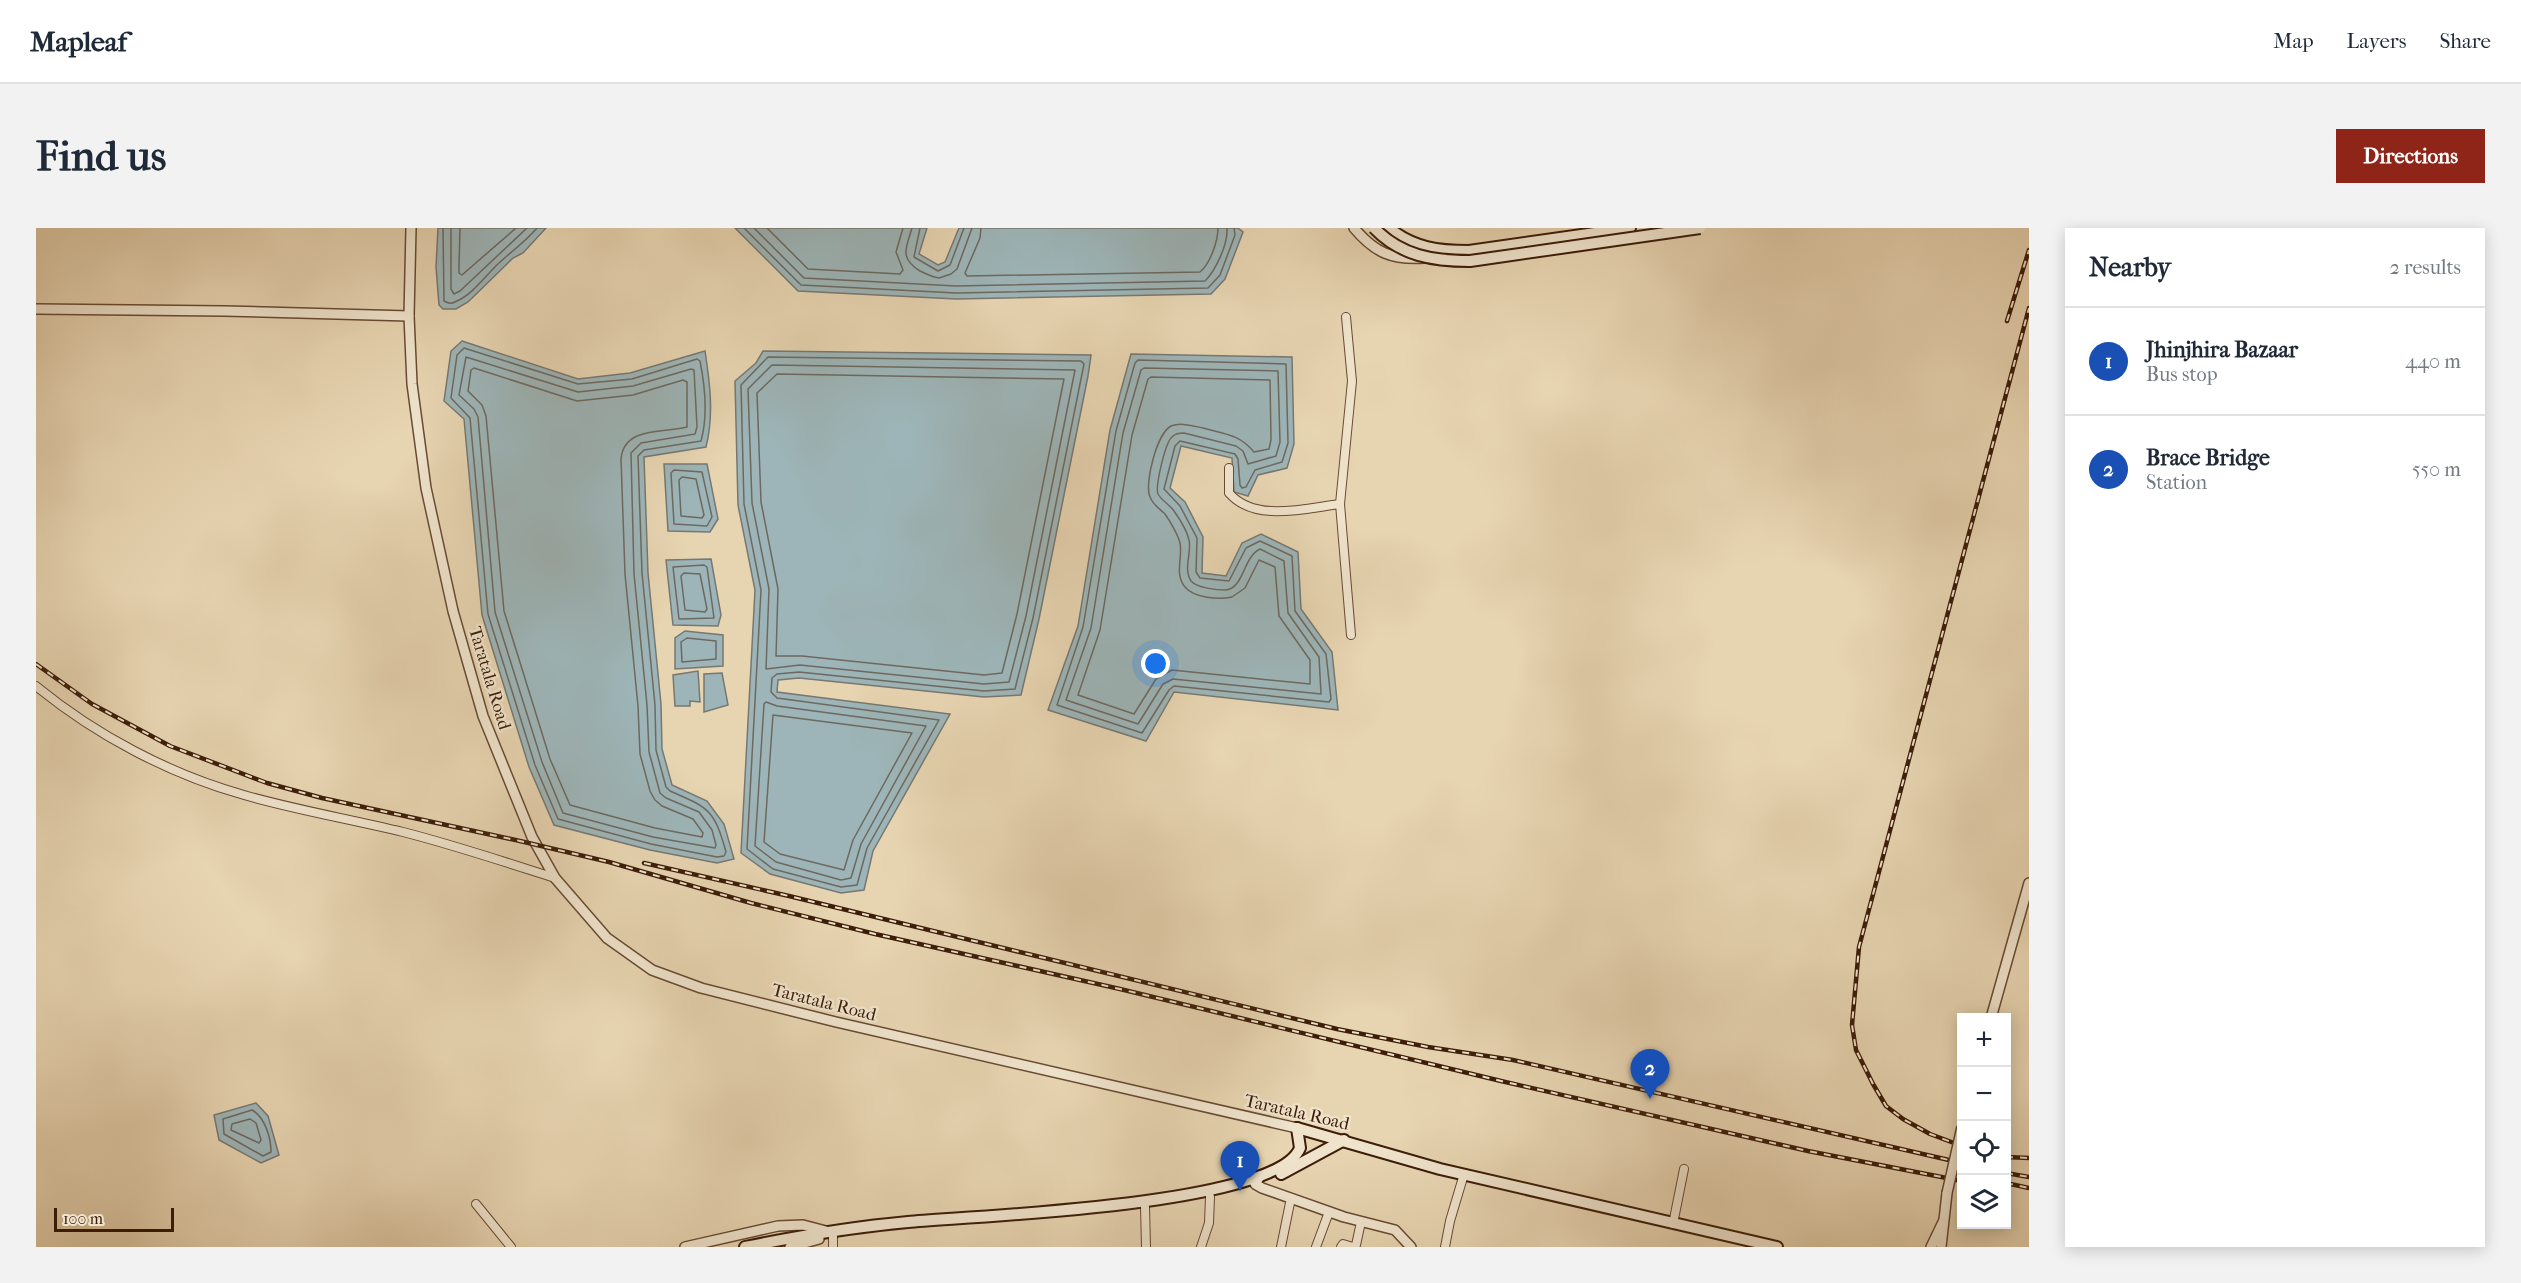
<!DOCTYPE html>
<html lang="en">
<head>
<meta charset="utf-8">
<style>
  body { margin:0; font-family:"IM FELL French Canon",serif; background:#f2f2f3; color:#1f2937 }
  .controls { position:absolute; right:18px; bottom:18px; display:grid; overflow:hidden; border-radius:0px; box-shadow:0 3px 15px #0003 }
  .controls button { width:54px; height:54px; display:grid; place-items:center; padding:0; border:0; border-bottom:2px solid #e0e1e3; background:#fff; color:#1f2937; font:30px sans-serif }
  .scale { position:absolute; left:18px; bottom:15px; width:120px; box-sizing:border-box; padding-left:6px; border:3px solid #3d1d08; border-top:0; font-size:16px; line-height:21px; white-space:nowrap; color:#3d1d08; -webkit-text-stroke:4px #efe3cc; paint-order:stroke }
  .you { position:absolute; left:1120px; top:436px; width:21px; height:21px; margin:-15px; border:4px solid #fff; border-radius:50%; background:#1a73e8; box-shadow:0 0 0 9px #1a73e833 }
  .badge { display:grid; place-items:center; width:39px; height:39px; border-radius:50%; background:#8f2418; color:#fff; font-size:20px; font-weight:700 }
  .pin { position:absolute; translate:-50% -50px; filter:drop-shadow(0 2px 3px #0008) }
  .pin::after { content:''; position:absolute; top:32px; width:21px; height:18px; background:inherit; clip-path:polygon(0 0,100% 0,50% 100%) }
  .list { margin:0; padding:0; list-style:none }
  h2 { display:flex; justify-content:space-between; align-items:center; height:78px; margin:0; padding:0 24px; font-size:26px }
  h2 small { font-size:20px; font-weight:400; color:#747a83 }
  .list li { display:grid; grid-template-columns:39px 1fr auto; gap:18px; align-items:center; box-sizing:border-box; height:108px; padding:0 24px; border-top:2px solid #e0e1e3 }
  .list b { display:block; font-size:22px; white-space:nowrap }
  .list p { margin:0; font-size:20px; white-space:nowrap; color:#747a83 }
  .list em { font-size:20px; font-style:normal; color:#747a83 }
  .icon { flex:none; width:33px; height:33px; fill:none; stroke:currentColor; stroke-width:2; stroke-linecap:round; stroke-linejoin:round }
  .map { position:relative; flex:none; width:1993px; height:1019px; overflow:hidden; border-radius:0px }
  header { display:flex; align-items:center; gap:36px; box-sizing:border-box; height:84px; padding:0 30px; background:#fff; border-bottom:2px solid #e0e1e3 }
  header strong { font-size:28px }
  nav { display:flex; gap:33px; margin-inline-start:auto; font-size:21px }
  .intro { display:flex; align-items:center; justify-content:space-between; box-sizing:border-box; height:144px; padding:0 36px }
  h1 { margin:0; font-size:42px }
  .button { padding:15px 27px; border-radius:0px; background:#8f2418; color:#fff; font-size:21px; font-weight:700 }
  main { display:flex; gap:36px; padding:0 36px }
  aside { flex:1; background:#fff; border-radius:0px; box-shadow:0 3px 15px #0003 }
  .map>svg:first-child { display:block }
</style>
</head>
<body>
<header>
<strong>Mapleaf</strong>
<nav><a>Map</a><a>Layers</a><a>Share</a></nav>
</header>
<div class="intro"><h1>Find us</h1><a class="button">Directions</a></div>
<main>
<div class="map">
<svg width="1993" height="1019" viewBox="0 0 1993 1019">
  <rect width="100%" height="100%" fill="#e7d4b1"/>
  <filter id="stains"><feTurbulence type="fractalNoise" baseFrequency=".00333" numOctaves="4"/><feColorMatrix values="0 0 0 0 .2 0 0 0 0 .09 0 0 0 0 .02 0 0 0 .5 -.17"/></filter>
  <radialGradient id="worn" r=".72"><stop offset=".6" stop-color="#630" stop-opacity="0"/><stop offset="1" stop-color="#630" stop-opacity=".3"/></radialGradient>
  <g fill="#9db5b8" stroke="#777872" stroke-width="1.5">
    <polygon points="402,0 510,0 487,25 477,30 432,74 420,81 407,81 403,77 400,39"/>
    <polygon points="699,0 891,0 883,26 902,37 909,34 923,0 1202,0 1207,4 1189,51 1175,66 920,71 762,63"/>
    <path d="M426 113 542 151 594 145 669 123C674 155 678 188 670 219L608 229 612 345 625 476 626 521 636 557 671 573 688 596 698 631 681 635 614 622 518 597 493 539 446 387 428 191 408 173 415 123Z"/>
    <polygon points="727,123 1055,127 1052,148 1003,391 985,467 948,469 763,450 742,452 741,464 914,486 837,623 828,662 805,665 734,646 705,625 719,362 702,277 699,153 720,135"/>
    <polygon points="1095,126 1256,129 1258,216 1251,240 1222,247 1212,268 1198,264 1196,230 1145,218 1134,260 1149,274 1167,309 1166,345 1190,348 1206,315 1225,306 1262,324 1265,381 1296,424 1302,482 1138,464 1110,513 1012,482 1042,398 1074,202"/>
    <polygon points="628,236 671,236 682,291 674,304 632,303"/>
    <polygon points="675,331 685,387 682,398 637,397 630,332"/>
    <polygon points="649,403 687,407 687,438 639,441 639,410"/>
    <polygon points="662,443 664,474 654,473 654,478 639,478 637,447"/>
    <polygon points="686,445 692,477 668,484 668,446"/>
    <polygon points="220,875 232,888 243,927 225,935 183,912 178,887"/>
  </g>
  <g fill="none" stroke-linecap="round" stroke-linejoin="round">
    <g stroke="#6d6960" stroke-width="1.5">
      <path d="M407 0 408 73C413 76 416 76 421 73 437 66 450 47 463 35 476 23 489 14 501 0"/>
      <polyline points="415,0 415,61 418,66 424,63 491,0"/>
      <polyline points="424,0 423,39 423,45 426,47 480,0"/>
      <polyline points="708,0 765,57 920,65 1172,60 1184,47 1199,7 1198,0"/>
      <path d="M718 0 768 50 920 58 1169 53C1180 42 1192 16 1191 0"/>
      <polyline points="731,0 772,41 864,46 867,42 860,24 867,0"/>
      <path d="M876 0C870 20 863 30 884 43 890 46 896 49 903 50L915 46 921 41 936 0"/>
      <polyline points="884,0 878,29 902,43 914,37 928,0"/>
      <path d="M945 0 944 10 929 45 931 48 1164 44C1174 36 1182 13 1182 0"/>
      <path d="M428 120 542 156 596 151 661 131 664 133C669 158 672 188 665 213L608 222 602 228 606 345 619 477 620 522 630 559 634 563C673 580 678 581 690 624L688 628 681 629 615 616 522 591 499 537 452 386 434 190 415 170 421 127Z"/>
      <polygon points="430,129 542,164 597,158 655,141 658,142 661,199 659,206 605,215 595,225 598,346 611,477 613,524 624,565 630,570 663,584 676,602 680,617 679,620 617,609 527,585 506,534 459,384 442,189 438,181 423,167"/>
      <polygon points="732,129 1045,133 1048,136 997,390 979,461 948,463 763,444 741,446 736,450 735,464 741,470 903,492 831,620 821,657 805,659 737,641 711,621 725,362 708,276 705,157"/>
      <polygon points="1102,132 1250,136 1252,215 1246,234 1219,242 1210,259 1206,260 1204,257 1202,231 1199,226 1144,213 1139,218 1128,261 1144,278 1161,310 1160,344 1164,350 1193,353 1210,320 1224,313 1256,328 1259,383 1290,426 1295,471 1293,474 1138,458 1133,462 1106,505 1021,477 1047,399 1080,203 1099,135"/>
      <polygon points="736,137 1039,142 990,388 973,454 948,456 764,437 730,441 733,361 716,275 712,161"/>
      <path d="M438 140 541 173 597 167 647 152 651 154V199C628 205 588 198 585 231L589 346 602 478 604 526 614 563 619 572 626 578 657 591 667 605 666 609 619 600 534 577 514 531 468 383 450 188 446 177 432 163 435 142Z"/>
      <path d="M1108 140 1242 143 1244 214 1240 228 1212 236 1207 223 1200 218 1148 205C1144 205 1139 205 1136 209 1129 215 1119 259 1122 266 1126 273 1134 277 1138 283 1143 290 1151 303 1153 312 1156 324 1147 341 1155 353 1161 360 1181 362 1190 362 1208 360 1207 329 1224 321L1248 333 1252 385 1283 429 1285 466 1137 451 1127 456 1102 496 1030 472 1055 400 1087 205 1105 142Z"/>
      <polygon points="741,146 1028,151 981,386 966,445 948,447 766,428 740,428 742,361 725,274 721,165"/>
      <path d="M1115 149 1234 152 1235 212 1233 221 1218 224C1203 206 1189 206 1167 200 1156 198 1145 194 1135 198 1121 205 1108 256 1114 269 1117 277 1124 281 1129 286 1134 293 1142 307 1144 315 1147 329 1138 346 1149 359 1158 370 1183 372 1196 369L1209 360 1223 332 1239 339 1243 388 1274 432V456L1136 442 1120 451 1098 486 1042 467 1064 402 1096 207 1112 151Z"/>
      <polygon points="638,242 666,244 676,289 671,298 638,296 635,245"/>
      <polygon points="646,249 660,251 668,287 666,290 645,288 643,252"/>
      <polygon points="668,337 671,339 678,390 643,391 637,339"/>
      <polygon points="648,345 664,346 671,381 669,384 649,382 645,348"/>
      <polygon points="651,410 680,413 680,431 646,434 645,414"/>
      <polygon points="730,474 741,478 890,498 825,616 815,650 805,652 740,634 719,618 728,476"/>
      <polygon points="737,487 876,505 817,612 808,642 744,626 728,614"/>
      <path d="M216 882C229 889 235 910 235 924L227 928 188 906 187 891Z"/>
      <polygon points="214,891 220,895 225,912 223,915 195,902 196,896"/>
    </g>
    <g stroke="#684b32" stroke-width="10">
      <g id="minor">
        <polyline points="1310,89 1316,153 1304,276 1315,407"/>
        <path d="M1193 240V265C1219 295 1270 280 1304 276"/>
        <path d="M0 458C60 507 133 546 208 567 260 582 314 591 367 604 418 617 469 634 519 650"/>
        <polyline points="440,976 475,1019"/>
        <polyline points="1109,979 1110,1019"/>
        <polyline points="1637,996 1648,941"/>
        <polyline points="797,1019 797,1009"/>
        <polyline points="1165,1019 1173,995 1174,969"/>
        <polyline points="1245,1019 1255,970"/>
        <polyline points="1280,1019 1293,984"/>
        <polyline points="1305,1019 1307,1016 1317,1019 1320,1017 1325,994"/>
        <polyline points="1409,1019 1414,993 1428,946"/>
      </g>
    </g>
    <g stroke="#684b32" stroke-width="12">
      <g id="tertiary">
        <polyline points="375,0 373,88 376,156 390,260 417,383 447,488 496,609 519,650 571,710 616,742 665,760 800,794 1261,900"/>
        <path d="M1318 0C1339 25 1356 32 1388 30"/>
        <polyline points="0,81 188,83 373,88"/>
        <polyline points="1955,790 1993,655"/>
        <polyline points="1224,948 1219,956 1226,960 1308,989 1359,1002 1375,1019"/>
        <polyline points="649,1019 742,998 767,997 790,1003"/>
        <polyline points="754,1019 783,1011"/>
        <polyline points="1895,1019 1907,994"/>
        <polyline points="1905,1019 1911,965"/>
      </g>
    </g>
    <g stroke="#3d1d08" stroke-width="14">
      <g id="secondary">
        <path d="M1353 0C1377 20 1403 23 1433 23L1594 0"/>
        <polyline points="1261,900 1404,941 1741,1019"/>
        <polyline points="1245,946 1308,912"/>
        <path d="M709 1019C763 1008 817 999 872 994 935 988 1241 978 1264 920L1261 900"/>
      </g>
    </g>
    <use href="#minor" stroke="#efe3cc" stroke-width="8"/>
    <use href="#tertiary" stroke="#efe3cc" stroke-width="9"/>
    <use href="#secondary" stroke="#efe3cc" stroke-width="10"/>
    <g stroke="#3d1d08" stroke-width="4.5">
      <g id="rail">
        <polyline points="1971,93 1993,22"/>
        <polyline points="0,436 56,476 134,518 231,555 286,570 484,613 573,634 715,675 839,706 1084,761 1465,853 1772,923 1926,953"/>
        <polyline points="608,635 753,668 1301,801 1392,819 1477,832 1926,935"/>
        <polyline points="1926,918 1894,906 1867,891 1850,878 1837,856 1820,822 1816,797 1823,719 1993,80"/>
        <polyline points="1970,929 1993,930"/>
        <polyline points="1970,945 1993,949"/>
        <polyline points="1970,955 1993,960"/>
      </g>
    </g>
    <use href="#rail" stroke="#efe3cc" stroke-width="2" stroke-dasharray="7" stroke-linecap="butt"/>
    <g stroke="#684b32" stroke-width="12" stroke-linecap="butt">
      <polyline id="tertiary-bridge" points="1911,965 1926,899"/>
    </g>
    <g stroke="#3d1d08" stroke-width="14" stroke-linecap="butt">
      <path id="secondary-bridge" d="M1338 0C1365 28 1397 33 1434 33L1664 0"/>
    </g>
    <use href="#tertiary-bridge" stroke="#efe3cc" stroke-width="9"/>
    <use href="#secondary-bridge" stroke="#efe3cc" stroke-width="10"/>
  </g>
  <g text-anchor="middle" stroke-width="4.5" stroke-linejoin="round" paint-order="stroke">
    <g font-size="18" fill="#3d1d08" stroke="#efe3cc">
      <text transform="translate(454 450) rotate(73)" y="6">Taratala Road</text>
      <text transform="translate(788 774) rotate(14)" y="6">Taratala Road</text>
      <text transform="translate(1261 884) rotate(13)" y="6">Taratala Road</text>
    </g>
  </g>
  <rect width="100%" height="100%" filter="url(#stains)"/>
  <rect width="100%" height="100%" fill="url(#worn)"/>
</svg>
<div class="controls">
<button>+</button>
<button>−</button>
<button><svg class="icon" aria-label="locate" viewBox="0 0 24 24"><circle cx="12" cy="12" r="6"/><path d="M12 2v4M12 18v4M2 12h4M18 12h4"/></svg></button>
<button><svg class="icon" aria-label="layers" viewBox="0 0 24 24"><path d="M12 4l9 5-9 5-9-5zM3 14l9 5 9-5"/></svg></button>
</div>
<div class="scale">100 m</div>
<div class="you"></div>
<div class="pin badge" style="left:1204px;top:963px;background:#1a4fb4">1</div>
<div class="pin badge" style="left:1614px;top:871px;background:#1a4fb4">2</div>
</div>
<aside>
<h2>Nearby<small>2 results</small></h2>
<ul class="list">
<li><span class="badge" style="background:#1a4fb4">1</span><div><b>Jhinjhira Bazaar</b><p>Bus stop</p></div><em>440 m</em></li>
<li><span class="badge" style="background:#1a4fb4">2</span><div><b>Brace Bridge</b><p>Station</p></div><em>550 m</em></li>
</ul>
</aside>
</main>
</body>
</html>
